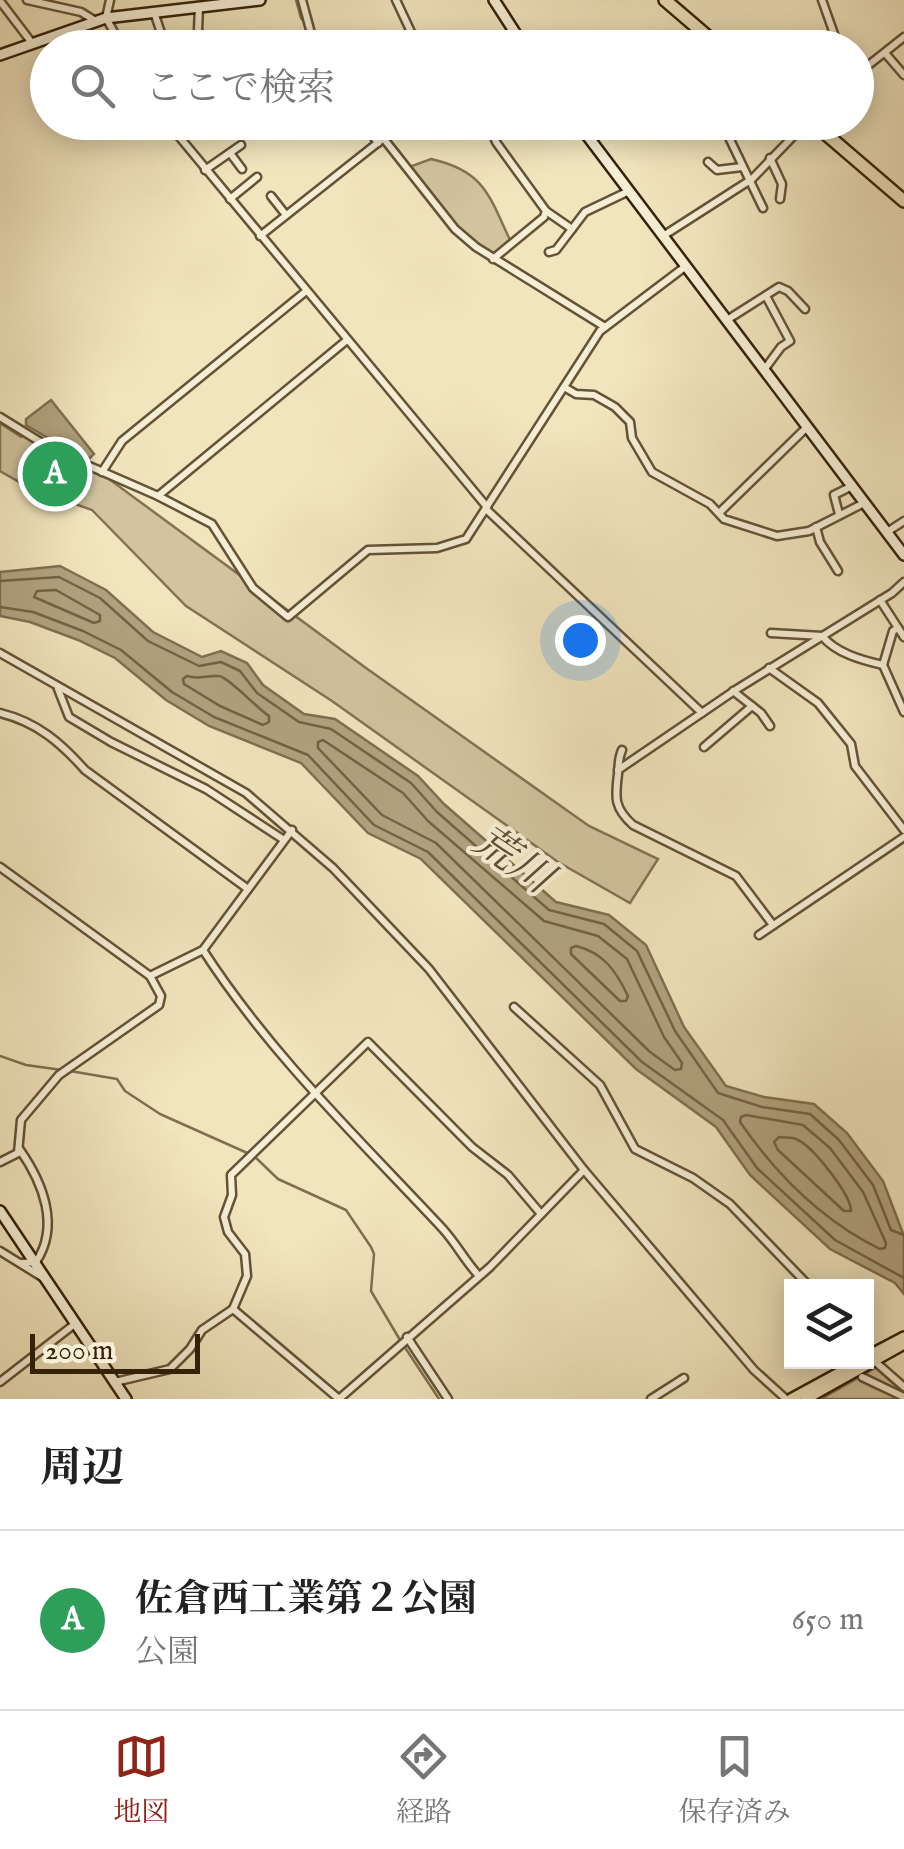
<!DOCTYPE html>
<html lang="ja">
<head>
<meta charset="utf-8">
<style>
  body { margin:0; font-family:"IM FELL English","Noto Serif JP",serif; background:#f6f6f6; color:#222 }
  .controls { position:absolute; right:30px; bottom:30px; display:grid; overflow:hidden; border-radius:0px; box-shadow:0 5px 25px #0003 }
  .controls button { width:90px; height:90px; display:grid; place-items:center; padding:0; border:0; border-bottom:2px solid #e0e0e0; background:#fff; color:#222; font:50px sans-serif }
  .scale { position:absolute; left:30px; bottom:25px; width:170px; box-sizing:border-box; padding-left:10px; border:5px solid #352209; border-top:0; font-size:28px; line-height:35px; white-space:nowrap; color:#352209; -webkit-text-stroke:8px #f6eed5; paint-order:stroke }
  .you { position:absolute; left:580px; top:640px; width:35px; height:35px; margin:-25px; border:8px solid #fff; border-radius:50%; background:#1a73e8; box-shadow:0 0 0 15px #1a73e833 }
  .badge { display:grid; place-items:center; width:65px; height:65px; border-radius:50%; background:#8f2418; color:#fff; font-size:32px; font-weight:700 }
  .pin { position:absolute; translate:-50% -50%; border:5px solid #fff; box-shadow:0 2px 10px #0006 }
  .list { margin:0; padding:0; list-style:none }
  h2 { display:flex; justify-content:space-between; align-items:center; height:130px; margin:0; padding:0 40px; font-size:42px }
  h2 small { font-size:32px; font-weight:400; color:#767676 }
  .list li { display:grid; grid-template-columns:65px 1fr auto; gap:30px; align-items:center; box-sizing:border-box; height:180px; padding:0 40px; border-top:2px solid #e0e0e0 }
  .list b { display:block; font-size:38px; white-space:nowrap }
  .list p { margin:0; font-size:32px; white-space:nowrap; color:#767676 }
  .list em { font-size:32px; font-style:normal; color:#767676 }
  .icon { flex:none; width:55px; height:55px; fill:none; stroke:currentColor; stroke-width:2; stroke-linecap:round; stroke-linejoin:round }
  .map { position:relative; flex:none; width:904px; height:1399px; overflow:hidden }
  .search { position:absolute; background:#fff; box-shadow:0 5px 25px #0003; left:30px; right:30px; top:30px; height:110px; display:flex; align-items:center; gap:25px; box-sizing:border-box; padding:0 35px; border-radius:55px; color:#767676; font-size:38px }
  .sheet { height:310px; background:#fff }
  nav { display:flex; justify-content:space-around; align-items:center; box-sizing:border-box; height:140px; border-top:2px solid #e0e0e0; background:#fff; font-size:28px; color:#767676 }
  nav a { display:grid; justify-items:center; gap:5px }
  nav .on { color:#8f2418 }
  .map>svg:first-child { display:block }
</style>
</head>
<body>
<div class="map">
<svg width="904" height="1399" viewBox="0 0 904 1399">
  <rect width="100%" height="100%" fill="#f1e5be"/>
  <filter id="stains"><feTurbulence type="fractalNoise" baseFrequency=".002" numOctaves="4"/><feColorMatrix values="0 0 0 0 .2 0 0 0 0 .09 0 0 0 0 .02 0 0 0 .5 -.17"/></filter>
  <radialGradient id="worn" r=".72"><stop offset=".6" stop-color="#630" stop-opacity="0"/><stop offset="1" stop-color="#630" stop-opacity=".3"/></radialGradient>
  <g fill="#d1c49f" stroke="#837354" stroke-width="2.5">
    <path d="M431 159C485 171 489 196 511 242L493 257 455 227 409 167Z"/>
    <polygon points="0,423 21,437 23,435 109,479 366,668 589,826 658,859 630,903 558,862 332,701 186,606 92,510 28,487 0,471"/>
    <polygon points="877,1367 904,1391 904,1399 821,1399"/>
  </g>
  <g fill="#b1a380" stroke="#7f6f50" stroke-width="2.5">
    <polygon points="51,400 94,454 87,461 26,425 26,419"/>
    <polygon points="60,566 106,590 153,632 202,657 221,651 247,663 263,685 304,714 335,719 418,776 444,804 556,902 609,915 646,945 684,1027 726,1086 764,1097 814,1104 847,1133 883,1181 904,1236 904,1294 895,1283 830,1249 750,1175 716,1127 636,1069 421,859 368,833 301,763 209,726 166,700 115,658 78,640 30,622 0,616 0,572"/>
  </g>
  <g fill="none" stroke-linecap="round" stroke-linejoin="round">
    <g stroke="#736244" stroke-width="2.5">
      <polyline points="0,581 59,577 100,598 148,641 199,666 221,662 240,671 257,693 299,722 331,729 411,783 437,812 549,910 604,924 637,951 675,1031 718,1093 762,1107 810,1114 839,1140 873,1185 891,1230 904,1235"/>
      <polygon points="56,590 100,615 100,621 94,623 34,597 37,591"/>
      <polyline points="0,607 33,612 83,631 121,650 172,692 214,717 308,755 374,825 428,852 642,1062 723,1120 757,1168 835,1240 904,1278"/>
      <path d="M187 676C200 680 206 675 219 676 227 676 258 709 269 716V722L263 725 220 706 184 684 183 679Z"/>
      <polygon points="323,740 403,793 428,821 544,921 598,936 627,959 664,1037 682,1063 681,1069 675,1070 650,1052 436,843 382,815 318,748 318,742"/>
      <path d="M576 946C604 953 616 971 628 996L626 1001H620L571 954V948Z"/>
      <path d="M746 1115 803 1125 830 1148 863 1192 886 1243 885 1248 880 1249C823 1221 776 1174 740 1122L741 1117Z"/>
      <path d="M779 1137C785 1138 791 1137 796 1139 813 1146 851 1195 851 1211H844L778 1150 774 1142Z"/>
    </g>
    <g stroke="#7f6f50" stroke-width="2.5">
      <polyline points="296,0 301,18 307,25"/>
      <polyline points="0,1056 26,1065 62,1070"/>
      <polyline points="70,1071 117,1079 125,1091 160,1114 254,1156 278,1179 346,1210 371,1247 374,1254 371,1291 400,1340"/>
      <polyline points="404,1346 439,1399"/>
    </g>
    <g stroke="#645336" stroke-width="11">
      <g id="street">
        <polyline points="27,0 81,12 94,20"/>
        <polyline points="110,0 106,18 123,48"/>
        <polyline points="302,0 315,48"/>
        <polyline points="396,0 411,32 426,48"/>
        <polyline points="822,0 839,48"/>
        <polyline points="0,1 32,43"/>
        <polyline points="199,7 198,30 207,48"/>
        <polyline points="154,12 162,36 178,48"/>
        <polyline points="496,48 515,32"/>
        <polyline points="885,53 904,75"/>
        <polyline points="856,75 904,37"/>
        <polyline points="167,122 487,507"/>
        <polyline points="363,122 378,143"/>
        <polyline points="488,122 496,142 546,211 544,217 493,259"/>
        <polyline points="723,125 763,208"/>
        <polyline points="384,139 455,229 476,247 605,327"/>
        <polyline points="230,153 242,169"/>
        <polyline points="770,158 782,184 780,199"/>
        <polyline points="708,162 717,170 742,167"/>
        <polyline points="205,170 241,145"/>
        <polyline points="271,196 286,215"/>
        <polyline points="230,199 257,177"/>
        <polyline points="546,211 572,229"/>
        <polyline points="260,236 404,122"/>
        <polyline points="663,236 752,179 807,122"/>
        <polyline points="549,252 556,250 585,212 629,191"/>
        <polyline points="727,320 779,287 788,291 805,309"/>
        <polyline points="764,370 781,347 790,341 766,296"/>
        <polyline points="564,387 576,394 594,395 615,407 630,422 632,438 652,472 710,504 724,519 777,536 809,531 864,503"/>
        <polyline points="0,417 55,451 158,496 212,524 253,588 288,617 368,550 437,548 466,539 600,331 686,266"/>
        <polyline points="102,472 122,441 305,292"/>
        <polyline points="158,496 347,340"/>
        <polyline points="486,509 702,713"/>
        <polyline points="719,513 807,427"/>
        <polyline points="839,514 834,495 852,486"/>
        <polyline points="816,527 820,542 838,571"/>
        <polyline points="887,532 904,521"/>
        <polyline points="880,600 904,637"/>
        <polyline points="898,628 893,631 883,665 904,712"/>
        <path d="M771 633 822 636C836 653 861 660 883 665"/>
        <polyline points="0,653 246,793 333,868 429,969 584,1170 754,1370 786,1399"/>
        <polyline points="769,668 818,703 826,713 851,744 855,766 904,830"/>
        <polyline points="58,689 69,717 111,742 206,789 284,840"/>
        <polyline points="733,691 761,713 770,726"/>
        <path d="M0 713C37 722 61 743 85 770L248 889"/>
        <polyline points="704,747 752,706"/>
        <path d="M622 750C618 759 619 764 618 774 615 798 614 808 633 825L736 876 773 925"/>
        <polyline points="618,770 737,689 892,593 904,582"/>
        <polyline points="0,867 150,976"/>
        <polyline points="759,935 904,837"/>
        <path d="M203 950C270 1054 358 1138 442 1228 456 1243 465 1261 479 1276"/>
        <polyline points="514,1007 600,1085 635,1149 693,1178 730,1204 809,1286"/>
        <path d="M20 1150C43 1183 60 1226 36 1262L22 1263"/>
        <polyline points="0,1162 18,1153 21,1120 59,1075 159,1005 161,996 150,976 203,950 292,830"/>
        <polyline points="0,1251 42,1277"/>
        <polyline points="233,1309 339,1399"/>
        <polyline points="407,1337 448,1399"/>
        <polyline points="871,1358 904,1387"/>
        <polyline points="862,1377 904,1397"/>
        <polyline points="0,1382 76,1323"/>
        <polyline points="115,1382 170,1369 190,1349 202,1330 233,1309 247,1276 245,1254 228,1232 224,1217 232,1195 231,1175 368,1042 472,1147 508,1175 541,1214"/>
        <polyline points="339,1399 490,1267 584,1170"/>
        <polyline points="651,1399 684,1378"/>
      </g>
    </g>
    <g stroke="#352209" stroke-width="14">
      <g id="secondary">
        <polyline points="494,0 525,48"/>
        <polyline points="0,55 106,18 260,0"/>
        <polyline points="577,122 904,555"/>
        <polyline points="0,1211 126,1399"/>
      </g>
    </g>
    <g stroke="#352209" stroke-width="14">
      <g id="primary">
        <polyline points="866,1357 904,1337"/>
        <polyline points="791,1399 859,1362"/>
        <polyline points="806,1399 904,1344"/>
      </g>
    </g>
    <g stroke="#352209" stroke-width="16">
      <g id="highway">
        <polyline points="665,0 721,48"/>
        <polyline points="812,122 904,201"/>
      </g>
    </g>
    <use href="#street" stroke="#f6eed5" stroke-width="6"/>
    <use href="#secondary" stroke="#f6eed5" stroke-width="9"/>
    <use href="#primary" stroke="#f1e5be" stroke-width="9"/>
    <use href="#highway" stroke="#f1e5be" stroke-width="11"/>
  </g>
  <g text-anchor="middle" stroke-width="8" stroke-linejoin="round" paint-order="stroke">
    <g font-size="42" font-style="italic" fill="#604f33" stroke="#f6eed5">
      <text transform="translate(514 858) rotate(34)" y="15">荒川</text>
    </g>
  </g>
  <rect width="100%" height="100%" filter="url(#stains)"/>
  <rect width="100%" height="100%" fill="url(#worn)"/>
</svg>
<div class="controls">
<button><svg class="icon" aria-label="layers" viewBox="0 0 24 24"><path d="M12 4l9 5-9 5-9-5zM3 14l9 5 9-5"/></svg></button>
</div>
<div class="scale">200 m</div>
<div class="you"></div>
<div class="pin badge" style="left:55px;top:474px;background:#2e9e5b">A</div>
<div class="search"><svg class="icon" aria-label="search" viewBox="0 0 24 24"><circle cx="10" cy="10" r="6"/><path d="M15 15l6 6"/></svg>ここで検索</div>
</div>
<section class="sheet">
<h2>周辺<small></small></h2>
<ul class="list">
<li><span class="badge" style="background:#2e9e5b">A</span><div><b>佐倉西工業第２公園</b><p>公園</p></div><em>650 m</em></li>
</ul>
</section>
<nav>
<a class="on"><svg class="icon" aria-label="map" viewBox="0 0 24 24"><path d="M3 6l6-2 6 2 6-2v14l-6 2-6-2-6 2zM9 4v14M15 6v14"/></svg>地図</a>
<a><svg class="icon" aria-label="directions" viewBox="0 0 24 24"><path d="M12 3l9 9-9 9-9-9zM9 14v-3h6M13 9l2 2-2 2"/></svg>経路</a>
<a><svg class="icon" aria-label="saved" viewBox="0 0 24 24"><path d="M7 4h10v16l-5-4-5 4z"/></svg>保存済み</a>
</nav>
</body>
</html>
